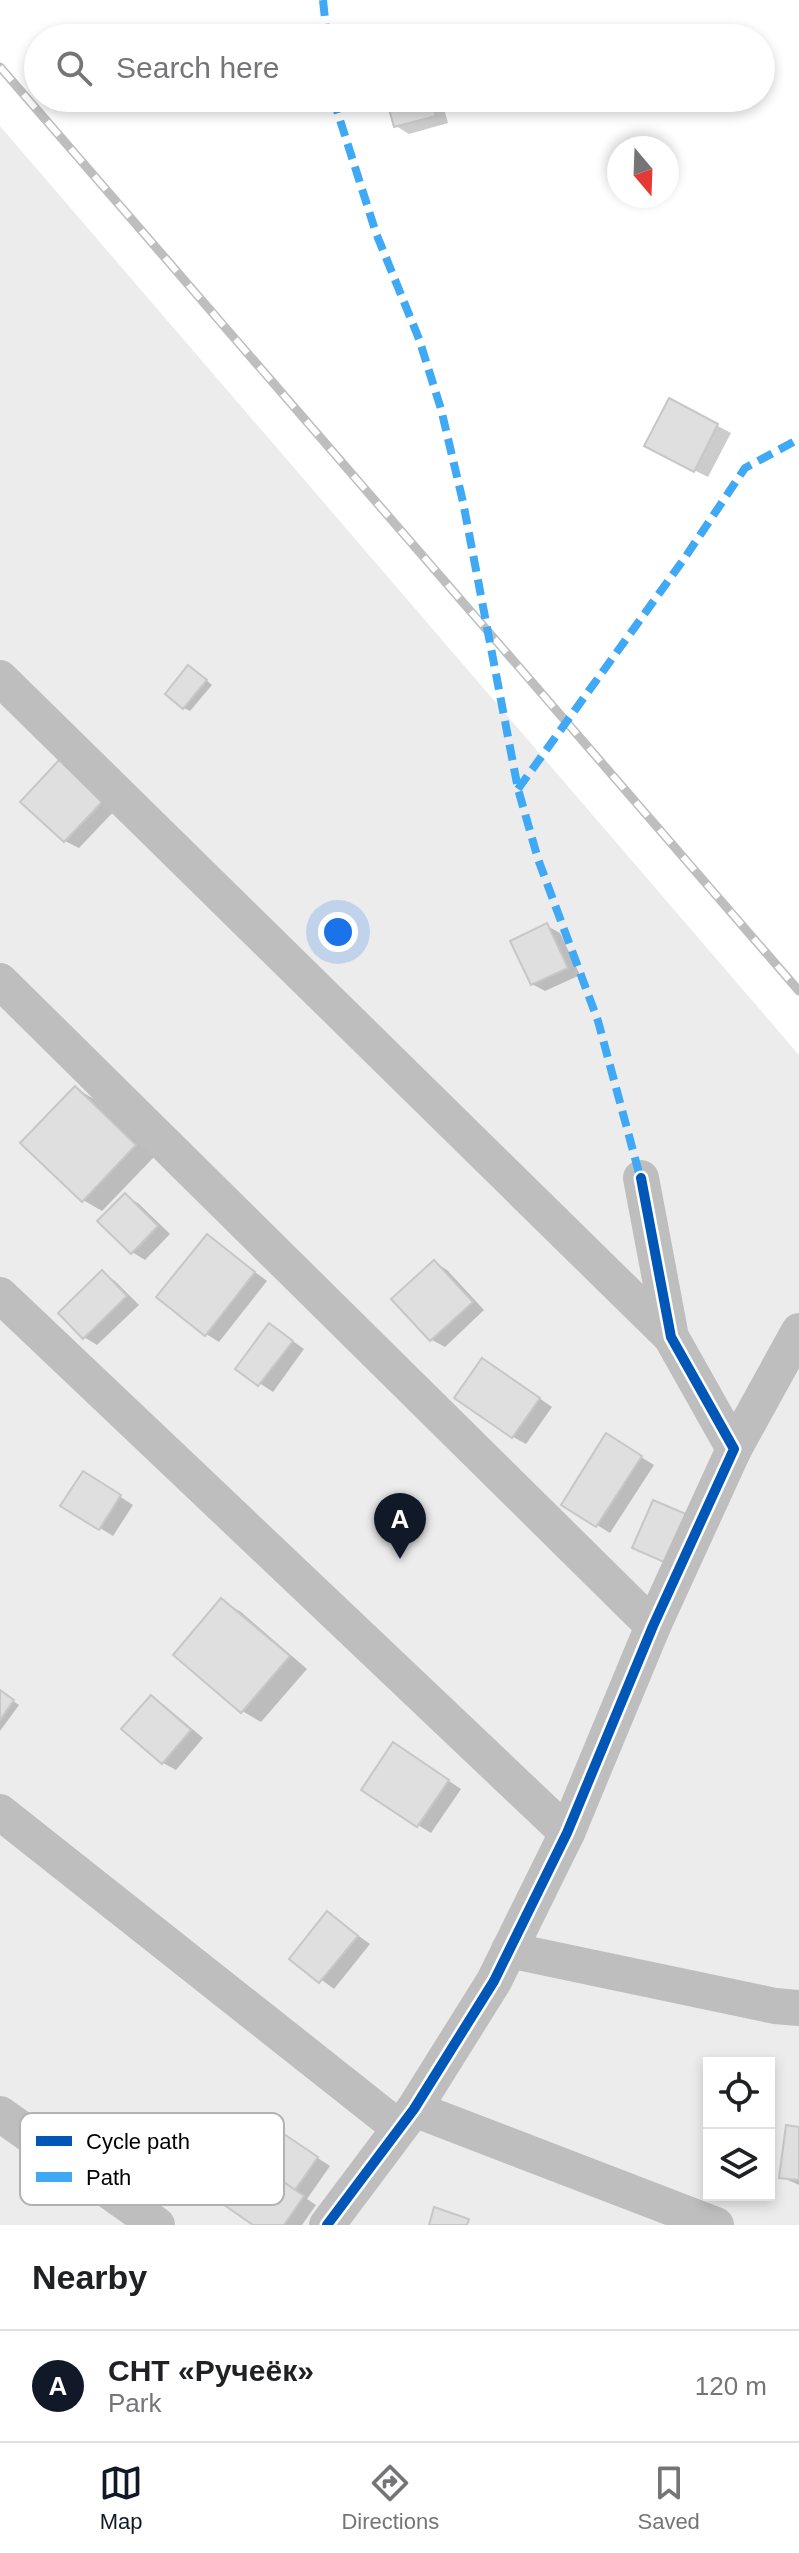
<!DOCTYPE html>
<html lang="en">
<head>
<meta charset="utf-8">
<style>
  body { margin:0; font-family:Arial,sans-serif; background:#f2f2f2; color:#202124 }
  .controls { position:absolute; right:24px; bottom:24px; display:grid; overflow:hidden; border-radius:0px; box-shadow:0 4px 12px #0003 }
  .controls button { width:72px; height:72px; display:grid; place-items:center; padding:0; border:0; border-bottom:2px solid #e0e0e0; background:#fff; color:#202124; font:40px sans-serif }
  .compass { position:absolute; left:607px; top:136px; width:72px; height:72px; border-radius:50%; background:#fff; box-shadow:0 4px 12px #0003; rotate:161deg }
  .you { position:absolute; left:338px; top:932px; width:28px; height:28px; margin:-20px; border:6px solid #fff; border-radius:50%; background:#1a73e8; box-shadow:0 0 0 12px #1a73e833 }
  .badge { display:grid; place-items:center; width:52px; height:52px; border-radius:50%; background:#111827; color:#fff; font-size:26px; font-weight:700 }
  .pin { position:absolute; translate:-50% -66px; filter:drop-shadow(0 2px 4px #0008) }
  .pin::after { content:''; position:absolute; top:42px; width:28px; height:24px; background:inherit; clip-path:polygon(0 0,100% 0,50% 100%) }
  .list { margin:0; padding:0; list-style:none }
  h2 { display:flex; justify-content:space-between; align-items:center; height:104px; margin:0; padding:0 32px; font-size:34px }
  h2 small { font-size:26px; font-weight:400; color:#757577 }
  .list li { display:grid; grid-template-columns:52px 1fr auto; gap:24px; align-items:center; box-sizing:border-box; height:112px; padding:0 32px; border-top:2px solid #e0e0e0 }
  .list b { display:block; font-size:30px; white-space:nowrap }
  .list p { margin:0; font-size:26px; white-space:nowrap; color:#757577 }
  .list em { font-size:26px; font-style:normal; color:#757577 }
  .icon { flex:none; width:44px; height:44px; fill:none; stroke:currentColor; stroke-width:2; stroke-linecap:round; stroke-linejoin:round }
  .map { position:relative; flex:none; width:799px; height:2225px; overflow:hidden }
  .search { position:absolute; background:#fff; box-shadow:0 4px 12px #0003; left:24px; right:24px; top:24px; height:88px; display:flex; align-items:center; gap:20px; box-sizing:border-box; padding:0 28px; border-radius:44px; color:#757577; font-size:30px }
  .sheet { height:216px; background:#fff }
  nav { display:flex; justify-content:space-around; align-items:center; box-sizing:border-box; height:112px; border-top:2px solid #e0e0e0; background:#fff; font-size:22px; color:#757577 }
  nav a { display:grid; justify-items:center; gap:4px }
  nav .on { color:#111827 }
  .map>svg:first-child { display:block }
</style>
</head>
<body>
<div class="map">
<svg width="799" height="2225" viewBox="0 0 799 2225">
  <rect width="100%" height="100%" fill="#fff"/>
  <path fill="#ececec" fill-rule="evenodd" d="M0 126 799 1055V2225H0ZM709 2063H769V2195H709Z"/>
  <g fill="#0003">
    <polygon points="388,98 441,98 448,123 409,134 396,126"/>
    <polygon points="670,401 731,433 708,477 660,453"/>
    <polygon points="195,671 212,685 190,711 184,708"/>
    <polygon points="60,762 116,809 79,848 65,841 23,801"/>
    <polygon points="547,926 560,933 580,975 545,991 532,984"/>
    <polygon points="75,1088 94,1099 154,1157 102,1211 83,1200"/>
    <polygon points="125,1196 138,1203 170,1234 145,1260 132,1252"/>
    <polygon points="208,1237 267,1281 219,1342 206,1334"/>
    <polygon points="434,1262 447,1270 484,1310 445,1347 432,1340 394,1300"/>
    <polygon points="102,1273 115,1281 139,1305 97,1345 84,1337"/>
    <polygon points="283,1334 304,1349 273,1392 238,1369"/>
    <polygon points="496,1368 552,1407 526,1444 513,1437"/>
    <polygon points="620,1444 654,1465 610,1533 597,1525"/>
    <polygon points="96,1481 133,1505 113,1536 63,1505"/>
    <polygon points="222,1601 241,1612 307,1669 261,1722 242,1711"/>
    <polygon points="0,1692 19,1705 0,1731"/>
    <polygon points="151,1698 164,1705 203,1738 176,1770 163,1763"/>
    <polygon points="407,1753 461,1789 431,1833 418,1825"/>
    <polygon points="328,1914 370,1944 334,1989 292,1958"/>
    <polygon points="272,2128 330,2166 307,2199 316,2205 302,2225 257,2225 250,2160"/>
    <polygon points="799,2129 799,2185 781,2177"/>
  </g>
  <g fill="#dfdfdf" stroke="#c7c7c7" stroke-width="2">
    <polygon points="386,98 431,98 436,116 394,127"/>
    <polygon points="669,398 718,424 694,472 644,446"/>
    <polygon points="188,665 207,680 183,709 165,694"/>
    <polygon points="60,759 104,800 64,842 20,802"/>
    <polygon points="547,923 568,968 531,985 510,941"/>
    <polygon points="75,1086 136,1145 82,1202 20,1143"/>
    <polygon points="125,1193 158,1226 131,1254 97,1221"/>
    <polygon points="207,1234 255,1272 205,1336 156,1297"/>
    <polygon points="434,1260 473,1302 430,1341 391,1299"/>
    <polygon points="102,1270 127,1296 83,1339 58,1313"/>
    <polygon points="269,1323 293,1341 258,1386 235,1369"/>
    <polygon points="482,1358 540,1398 512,1438 454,1398"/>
    <polygon points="606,1433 642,1456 596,1527 561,1505"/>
    <polygon points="83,1471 121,1495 99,1530 60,1506"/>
    <polygon points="653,1500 686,1514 664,1562 632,1548"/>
    <polygon points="221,1598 290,1656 241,1713 173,1655"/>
    <polygon points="0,1690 14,1700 0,1720"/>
    <polygon points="151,1695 191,1730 162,1764 121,1729"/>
    <polygon points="393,1742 449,1780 417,1827 361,1790"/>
    <polygon points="327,1911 358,1936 319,1983 289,1959"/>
    <polygon points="786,2125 799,2127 799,2180 779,2178"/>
    <polygon points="272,2126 318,2157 295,2190 249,2158"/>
    <polygon points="237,2150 304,2196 284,2225 253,2225 207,2193"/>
    <polygon points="434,2207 469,2219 467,2225 429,2225"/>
  </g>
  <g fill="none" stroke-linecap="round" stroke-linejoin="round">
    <g stroke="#bebebe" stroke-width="36">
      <polyline points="0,678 671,1337"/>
      <polyline points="0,981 653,1626"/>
      <polyline points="0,1295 567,1833"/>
      <polyline points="734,1449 799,1331"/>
      <polyline points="0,1812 398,2127"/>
      <polyline points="509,1950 775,2006 799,2008"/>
      <polyline points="414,2109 716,2225"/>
      <polyline points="0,2114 157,2225"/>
      <polyline points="327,2225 414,2109 494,1981 567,1833 653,1626 734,1449 671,1337 641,1178"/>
    </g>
    <g stroke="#bebebe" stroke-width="9">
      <polyline id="rail" points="0,67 799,991"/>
    </g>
    <use href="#rail" stroke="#fff" stroke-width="6" stroke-dasharray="18" stroke-linecap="butt"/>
    <g stroke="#3fa9f5" stroke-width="8" stroke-dasharray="16 8" stroke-linecap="butt">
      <polyline points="323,0 327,38"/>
      <polyline points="333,98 376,233 419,339 441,409 463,502 518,789 538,859 598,1021 642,1184"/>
      <polyline points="518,789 684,559 745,468 799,439"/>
    </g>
    <g stroke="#fff" stroke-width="15">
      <polyline id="cycleway" points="327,2225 414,2109 494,1981 567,1833 653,1626 734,1449 671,1337 641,1178"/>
    </g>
    <use href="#cycleway" stroke="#0057b8" stroke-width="10"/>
  </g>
  <rect x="20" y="2113" width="264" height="92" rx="12" fill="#fff" stroke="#b2b2b2" stroke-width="2"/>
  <rect x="36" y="2136" width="36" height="10" fill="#0057b8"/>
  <rect x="36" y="2172" width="36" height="10" fill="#3fa9f5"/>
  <g font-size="22" fill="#000">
    <text x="86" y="2149">Cycle path</text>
    <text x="86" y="2185">Path</text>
  </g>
</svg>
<div class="controls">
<button><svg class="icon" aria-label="locate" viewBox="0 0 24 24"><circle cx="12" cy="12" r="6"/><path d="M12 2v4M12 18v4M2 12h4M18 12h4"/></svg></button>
<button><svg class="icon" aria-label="layers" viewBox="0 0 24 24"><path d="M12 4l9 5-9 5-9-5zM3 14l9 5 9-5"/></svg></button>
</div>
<svg class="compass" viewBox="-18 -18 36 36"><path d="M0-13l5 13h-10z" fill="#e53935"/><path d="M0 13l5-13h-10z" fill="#757577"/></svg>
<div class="you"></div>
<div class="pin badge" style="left:400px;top:1559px">A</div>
<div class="search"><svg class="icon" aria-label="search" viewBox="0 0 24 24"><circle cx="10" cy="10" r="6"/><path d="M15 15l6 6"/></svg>Search here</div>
</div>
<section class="sheet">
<h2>Nearby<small></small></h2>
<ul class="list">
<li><span class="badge">A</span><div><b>СНТ «Ручеёк»</b><p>Park</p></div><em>120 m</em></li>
</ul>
</section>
<nav>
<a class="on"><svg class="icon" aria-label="map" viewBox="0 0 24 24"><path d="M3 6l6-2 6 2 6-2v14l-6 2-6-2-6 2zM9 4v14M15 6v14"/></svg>Map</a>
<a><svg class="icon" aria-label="directions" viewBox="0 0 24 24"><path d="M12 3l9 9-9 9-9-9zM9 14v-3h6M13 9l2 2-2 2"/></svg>Directions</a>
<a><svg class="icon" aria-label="saved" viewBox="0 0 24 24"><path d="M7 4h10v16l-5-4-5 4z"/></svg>Saved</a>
</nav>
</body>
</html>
